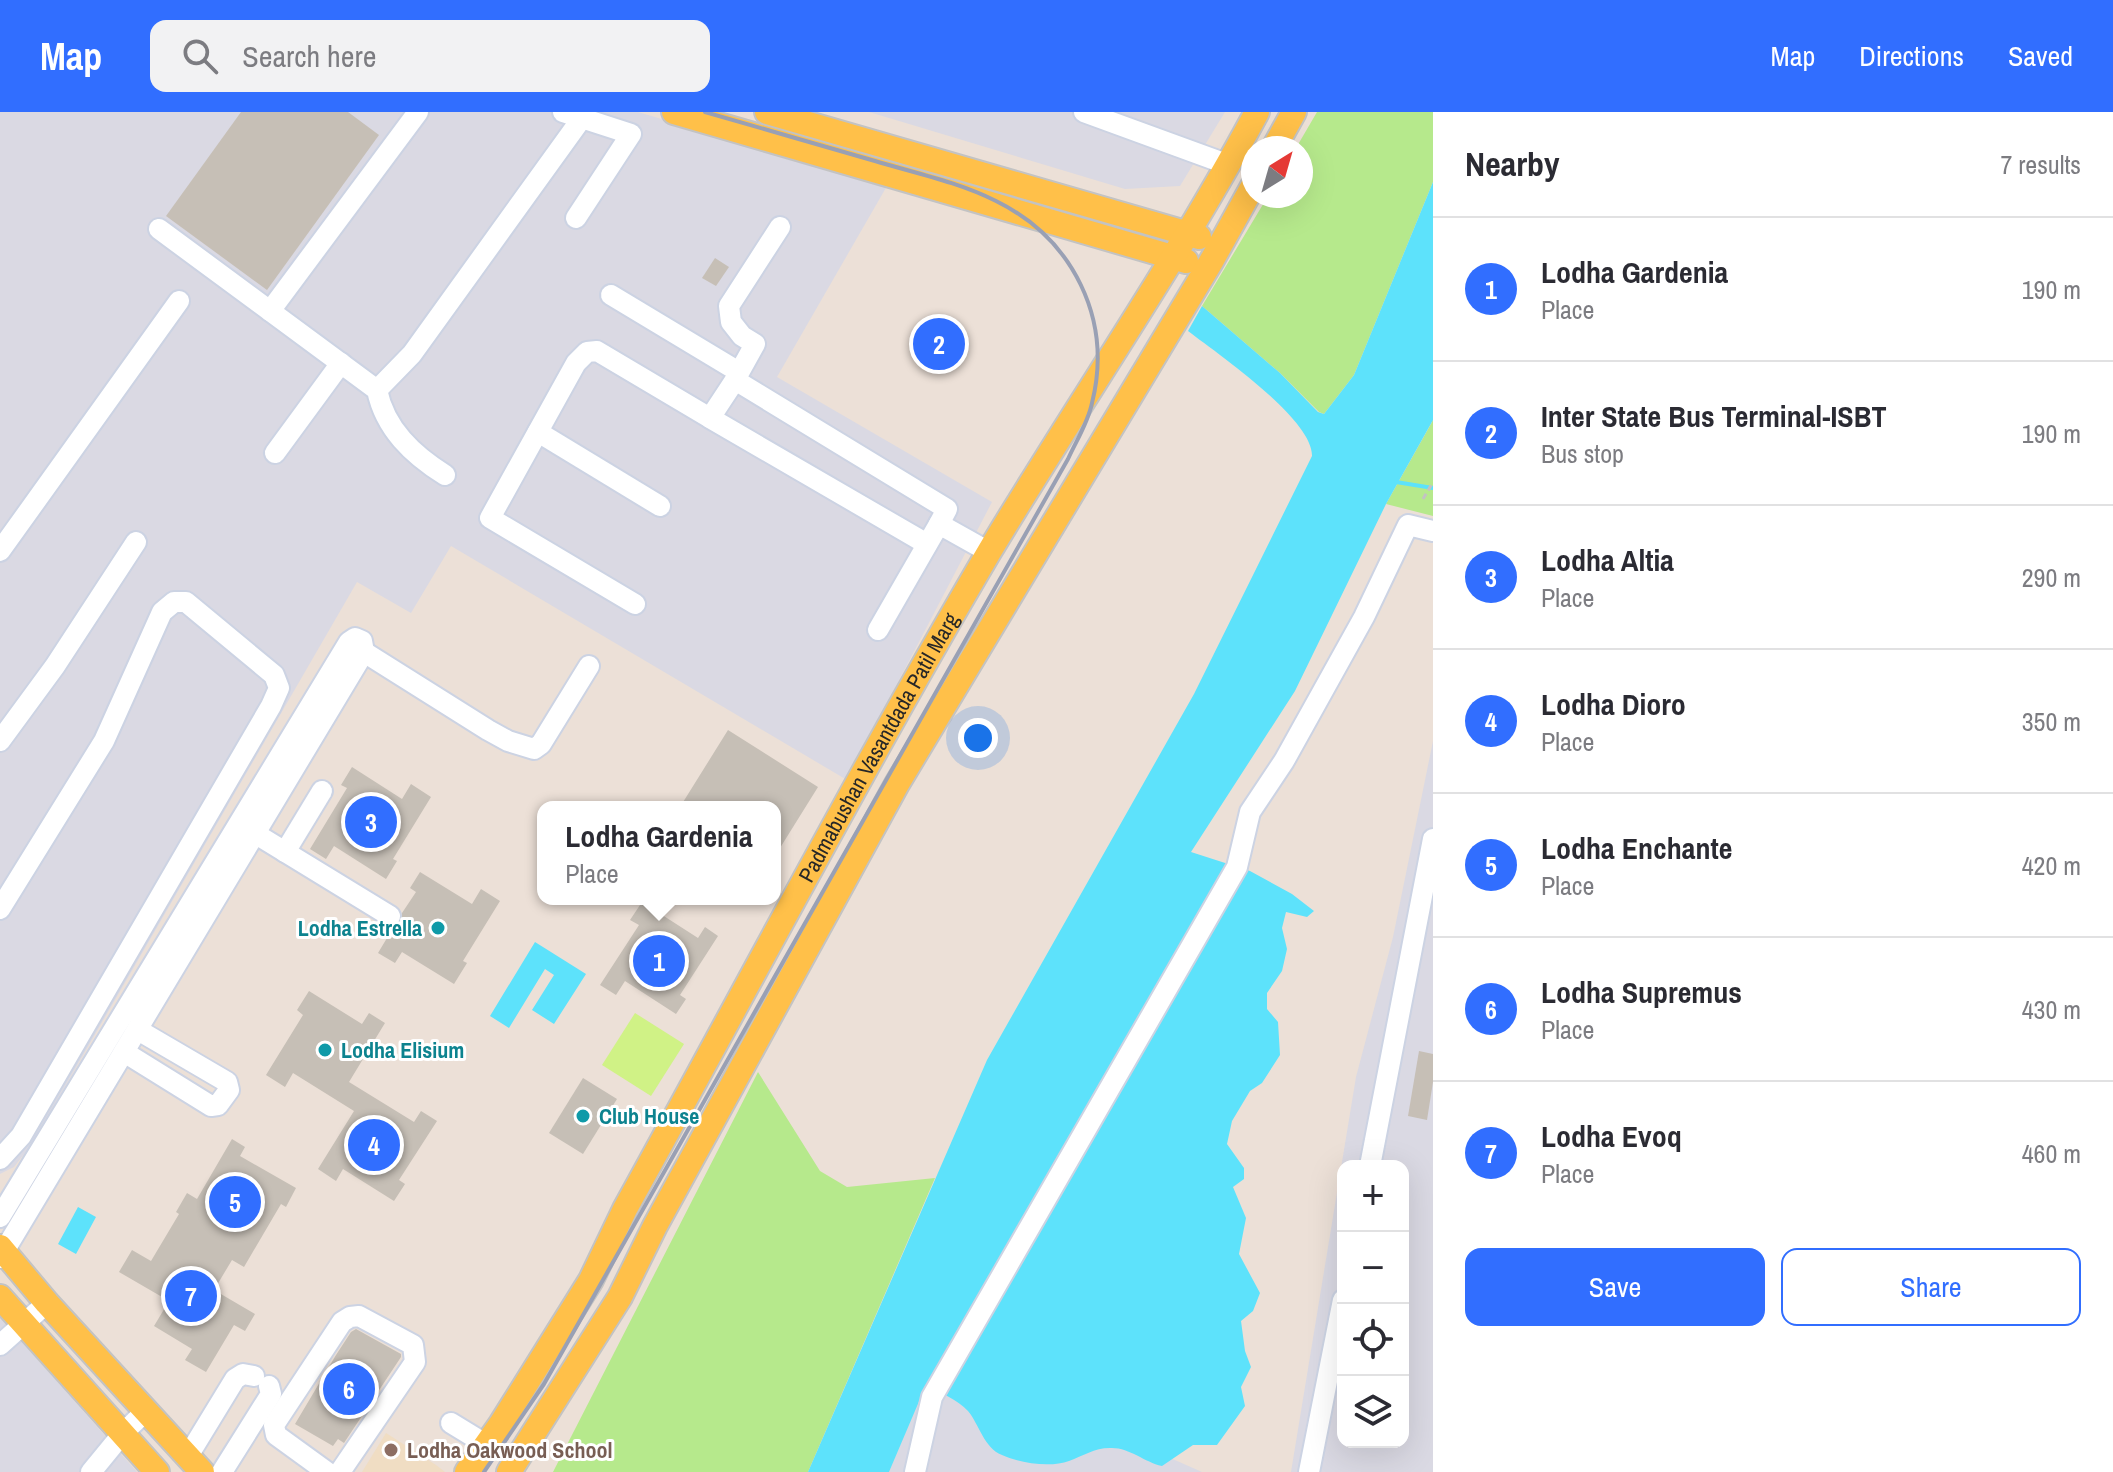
<!DOCTYPE html>
<html lang="en">
<head>
<meta charset="utf-8">
<style>
  body { margin:0; font-family:"Archivo Narrow",sans-serif; background:#f2f2f3; color:#2b2b33 }
  .controls { position:absolute; right:24px; bottom:24px; display:grid; overflow:hidden; border-radius:16px; box-shadow:0 8px 32px #0002 }
  .controls button { width:72px; height:72px; display:grid; place-items:center; padding:0; border:0; border-bottom:2px solid #e1e1e2; background:#fff; color:#2b2b33; font:40px sans-serif }
  .compass { position:absolute; left:1241px; top:24px; width:72px; height:72px; border-radius:50%; background:#fff; box-shadow:0 8px 32px #0002; rotate:37deg }
  .you { position:absolute; left:978px; top:626px; width:28px; height:28px; margin:-20px; border:6px solid #fff; border-radius:50%; background:#1a73e8; box-shadow:0 0 0 12px #1a73e833 }
  .badge { display:grid; place-items:center; width:52px; height:52px; border-radius:50%; background:#316eff; color:#fff; font-size:26px; font-weight:700 }
  .pin { position:absolute; translate:-50% -50%; border:4px solid #fff; box-shadow:0 2px 8px #0006 }
  .popup { position:absolute; left:537px; top:689px; width:244px; height:104px; box-sizing:border-box; display:grid; place-content:center; border-radius:16px; background:#fff; filter:drop-shadow(0 2px 6px #0005); font-size:26px; white-space:nowrap; color:#7c7c81 }
  .popup b { font-size:30px; color:#2b2b33 }
  .popup::after { content:''; position:absolute; left:50%; top:100%; margin-left:-16px; border:16px solid transparent; border-top-color:#fff }
  .list { margin:0; padding:0; list-style:none }
  h2 { display:flex; justify-content:space-between; align-items:center; height:104px; margin:0; padding:0 32px; font-size:34px }
  h2 small { font-size:26px; font-weight:400; color:#7c7c81 }
  .list li { display:grid; grid-template-columns:52px 1fr auto; gap:24px; align-items:center; box-sizing:border-box; height:144px; padding:0 32px; border-top:2px solid #e1e1e2 }
  .list b { display:block; font-size:30px; white-space:nowrap }
  .list p { margin:0; font-size:26px; white-space:nowrap; color:#7c7c81 }
  .list em { font-size:26px; font-style:normal; color:#7c7c81 }
  .actions { display:flex; gap:16px; padding:24px 32px }
  .actions a { flex:1; padding:18px 0; border:2px solid #316eff; border-radius:16px; text-align:center; font-size:28px; color:#316eff }
  .actions .main { background:#316eff; color:#fff }
  .icon { flex:none; width:44px; height:44px; fill:none; stroke:currentColor; stroke-width:2; stroke-linecap:round; stroke-linejoin:round }
  .map { position:relative; flex:none; width:1433px; height:1360px; overflow:hidden }
  header { display:flex; align-items:center; gap:48px; box-sizing:border-box; height:112px; padding:0 40px; background:#316eff; color:#fff }
  header strong { font-size:38px }
  nav { display:flex; gap:44px; margin-inline-start:auto; font-size:28px }
  .search { width:560px; height:72px; background:#f2f2f3; display:flex; align-items:center; gap:20px; box-sizing:border-box; padding:0 28px; border-radius:16px; color:#7c7c81; font-size:30px }
  main { display:flex }
  aside { flex:1; background:#fff }
  .map>svg:first-child { display:block }
</style>
</head>
<body>
<header>
<strong>Map</strong>
<div class="search"><svg class="icon" aria-label="search" viewBox="0 0 24 24"><circle cx="10" cy="10" r="6"/><path d="M15 15l6 6"/></svg>Search here</div>
<nav><a>Map</a><a>Directions</a><a>Saved</a></nav>
</header>
<main>
<div class="map">
<svg width="1433" height="1360" viewBox="0 0 1433 1360">
  <rect width="100%" height="100%" fill="#ece0d7"/>
  <g fill="#dad9e3" fill-rule="evenodd">
    <polygon points="0,0 638,0 887,74 777,265 992,390 847,668 451,434 411,501 357,470 31,1033 14,1055 0,1062"/>
    <polygon points="869,0 1225,0 1180,74 1125,77"/>
    <path d="M1433 629V1360H1291L1356 965 1393 825ZM1343 1054H1403V1330H1343Z"/>
    <polygon points="0,1205 137,1360 0,1360"/>
    <polygon points="934,1252 1114,1321 1202,1360 889,1360"/>
  </g>
  <polygon fill="#f0ddc3" points="386,1321 436,1353 445,1360 362,1360"/>
  <g fill="#b6e98c">
    <polygon points="1317,0 1433,0 1433,70 1354,263 1324,302 1319,300 1280,261 1202,194 1268,84 1301,84 1301,36 1296,36"/>
    <polygon points="1433,307 1433,404 1386,392 1432,310"/>
    <polygon points="758,960 820,1059 847,1075 935,1066 808,1360 553,1360"/>
  </g>
  <polygon fill="#d0f286" points="635,901 684,932 651,984 602,953"/>
  <g fill="#5de2fb">
    <path d="M1433 70V308L1386 392 1295 579 1191 740 1250 759 1292 782 1314 799 1307 805 1286 800 1282 816 1287 837 1282 859 1267 881V897L1278 910 1280 943 1262 971 1250 979 1232 1009 1227 1032 1244 1056V1067L1233 1075 1246 1106 1239 1142 1260 1181 1253 1199 1241 1209 1245 1239 1251 1255 1241 1275 1245 1294 1217 1333H1193L1162 1354C1144 1350 1129 1335 1110 1336 1094 1336 1083 1344 1069 1349 1050 1356 1020 1351 1002 1343 984 1336 979 1312 968 1299 958 1288 939 1280 926 1273L889 1360H808L987 948 1194 582 1312 344C1313 307 1218 242 1188 219L1202 194 1280 261 1318 300 1324 302 1354 263Z"/>
    <polygon points="535,830 586,862 554,912 532,898 554,863 545,857 509,916 490,904"/>
    <polygon points="78,1095 96,1105 76,1142 58,1132"/>
  </g>
  <g fill="none" stroke-linecap="round" stroke-linejoin="round">
    <polyline stroke="#5de2fb" stroke-width="4" points="1396,370 1433,376"/>
  </g>
  <g fill="#c6bfb6">
    <polygon points="241,0 348,0 379,23 267,178 166,104"/>
    <polygon points="715,146 729,155 716,174 702,166"/>
    <polygon points="728,618 818,675 775,744 775,695 680,695"/>
    <polygon points="352,655 402,687 411,672 431,685 393,747 397,749 386,767 334,734 326,747 310,737 347,676 341,673"/>
    <polygon points="420,760 472,792 481,777 500,789 463,849 467,851 454,872 402,840 395,851 378,841 393,816 401,810 402,801 416,780 410,776"/>
    <polygon points="642,790 698,826 705,815 718,824 680,883 686,887 676,902 625,869 616,883 600,873 639,813 630,808"/>
    <polygon points="309,879 362,912 369,901 385,911 349,970 414,1010 421,999 437,1009 399,1068 405,1072 394,1089 343,1057 336,1069 318,1057 354,999 293,961 285,975 266,963 303,903 297,898"/>
    <polygon points="1419,939 1433,942 1433,970 1427,1008 1408,1004"/>
    <polygon points="583,966 617,987 583,1042 549,1021"/>
    <polygon points="232,1027 245,1035 240,1044 296,1076 286,1095 281,1092 244,1155 232,1148 214,1178 255,1202 245,1219 234,1213 206,1260 185,1248 192,1237 154,1214 169,1189 119,1160 132,1138 151,1149 179,1102 176,1100 187,1081 197,1087"/>
    <polygon points="356,1217 401,1242 401,1245 344,1331 338,1327 333,1334 295,1312 336,1243 351,1220"/>
  </g>
  <g fill="none" stroke-linecap="round" stroke-linejoin="round">
    <g stroke="#ccd3e3" stroke-width="24">
      <g id="minor">
        <polyline points="563,0 631,22 576,106"/>
        <polyline points="1084,0 1229,53"/>
        <polyline points="780,115 729,194 731,210 742,224 755,232 735,268 947,397 939,412"/>
        <path d="M159 117 377 278C385 317 413 343 445 363"/>
        <polyline points="611,183 739,260"/>
        <polyline points="270,199 418,0"/>
        <polyline points="735,268 710,306 927,432"/>
        <polyline points="377,278 412,242 582,6"/>
        <polyline points="538,320 660,394"/>
        <polyline points="275,341 341,251"/>
        <polyline points="0,439 179,189"/>
        <polyline points="635,492 490,406 576,251 587,240 597,239 710,306"/>
        <polyline points="878,518 939,412 989,440"/>
        <polyline points="364,540 488,618 508,629 534,637 541,632 589,554"/>
        <polyline points="0,629 55,554 136,430"/>
        <polyline points="246,716 390,804"/>
        <polyline points="285,740 322,679"/>
        <polyline points="0,797 104,629 162,500 174,490 186,490 274,563 279,576 271,594 21,1024 0,1047"/>
        <polyline points="124,940 211,994 218,993 229,978 227,970 138,918"/>
        <polyline points="1370,1054 1433,727"/>
        <polyline points="0,1105 349,530 355,526 362,529 364,540 0,1146"/>
        <polyline points="0,1233 47,1191"/>
        <polyline points="451,1311 487,1333"/>
        <polyline points="188,1344 235,1267 243,1262 254,1264"/>
        <polyline points="91,1360 123,1321 145,1300"/>
        <polyline points="222,1360 271,1282 269,1274"/>
        <polyline points="327,1360 276,1323 274,1313 342,1210 350,1205 359,1204 413,1233 415,1250 340,1360"/>
        <polyline points="915,1360 932,1285 1237,755 1250,700 1284,649 1364,505 1408,413 1433,419"/>
        <polyline points="1309,1360 1343,1188"/>
      </g>
    </g>
    <g stroke="#c3c3c3" stroke-width="28">
      <g id="major">
        <polyline points="674,0 1186,149"/>
        <polyline points="767,0 1199,125"/>
        <polyline points="1274,36 1294,0"/>
        <polyline points="0,1135 47,1191 202,1360"/>
        <polyline points="0,1185 157,1360"/>
        <path id="s1" d="M467 1360 501 1312 591 1168 625 1097C746 878 862 656 989 440 1077 293 1176 151 1257 0"/>
        <polyline points="509,1360 620,1185 655,1114 897,672 1212,148 1253,74"/>
      </g>
    </g>
    <polyline stroke="#c3c3c3" stroke-width="3" stroke-dasharray="6 4" stroke-linecap="butt" points="1423,387 1433,370"/>
    <use href="#minor" stroke="#fff" stroke-width="20"/>
    <use href="#major" stroke="#ffc049" stroke-width="24"/>
    <path stroke="#99a0b4" stroke-width="4" d="M484 1360 544 1272 1068 347C1076 329 1088 311 1092 291 1113 207 1073 127 996 89 958 70 915 61 875 49 818 33 762 16 705 0"/>
  </g>
  <g fill="#0f9aa8" stroke="#fff" stroke-width="3">
    <circle cx="438" cy="816" r="8"/>
    <circle cx="325" cy="938" r="8"/>
    <circle cx="583" cy="1004" r="8"/>
  </g>
  <circle fill="#8d6e63" stroke="#fff" stroke-width="3" cx="391" cy="1338" r="8"/>
  <g text-anchor="middle" stroke-width="6" stroke-linejoin="round" paint-order="stroke">
    <g font-size="22" fill="#272727" stroke="#fff">
      <text dy="8" stroke="none"><textPath href="#s1" startOffset="834">Padmabushan Vasantdada Patil Marg</textPath></text>
    </g>
    <g font-size="22" font-weight="bold" fill="#0d838f" stroke="#fff" text-anchor="start">
      <text x="422" y="824" text-anchor="end">Lodha Estrella</text>
      <text x="341" y="946">Lodha Elisium</text>
      <text x="599" y="1012">Club House</text>
    </g>
    <g font-size="22" font-weight="bold" fill="#785e54" stroke="#fff" text-anchor="start">
      <text x="407" y="1346">Lodha Oakwood School</text>
    </g>
  </g>
</svg>
<div class="controls">
<button>+</button>
<button>−</button>
<button><svg class="icon" aria-label="locate" viewBox="0 0 24 24"><circle cx="12" cy="12" r="6"/><path d="M12 2v4M12 18v4M2 12h4M18 12h4"/></svg></button>
<button><svg class="icon" aria-label="layers" viewBox="0 0 24 24"><path d="M12 4l9 5-9 5-9-5zM3 14l9 5 9-5"/></svg></button>
</div>
<svg class="compass" viewBox="-18 -18 36 36"><path d="M0-13l5 13h-10z" fill="#e53935"/><path d="M0 13l5-13h-10z" fill="#7c7c81"/></svg>
<div class="you"></div>
<div class="pin badge" style="left:659px;top:849px">1</div>
<div class="popup"><b>Lodha Gardenia</b>Place</div>
<div class="pin badge" style="left:939px;top:232px">2</div>
<div class="pin badge" style="left:371px;top:710px">3</div>
<div class="pin badge" style="left:374px;top:1033px">4</div>
<div class="pin badge" style="left:235px;top:1090px">5</div>
<div class="pin badge" style="left:349px;top:1277px">6</div>
<div class="pin badge" style="left:191px;top:1184px">7</div>
</div>
<aside>
<h2>Nearby<small>7 results</small></h2>
<ul class="list">
<li><span class="badge">1</span><div><b>Lodha Gardenia</b><p>Place</p></div><em>190 m</em></li>
<li><span class="badge">2</span><div><b>Inter State Bus Terminal-ISBT</b><p>Bus stop</p></div><em>190 m</em></li>
<li><span class="badge">3</span><div><b>Lodha Altia</b><p>Place</p></div><em>290 m</em></li>
<li><span class="badge">4</span><div><b>Lodha Dioro</b><p>Place</p></div><em>350 m</em></li>
<li><span class="badge">5</span><div><b>Lodha Enchante</b><p>Place</p></div><em>420 m</em></li>
<li><span class="badge">6</span><div><b>Lodha Supremus</b><p>Place</p></div><em>430 m</em></li>
<li><span class="badge">7</span><div><b>Lodha Evoq</b><p>Place</p></div><em>460 m</em></li>
</ul>
<div class="actions"><a class="main">Save</a><a>Share</a></div>
</aside>
</main>
</body>
</html>
